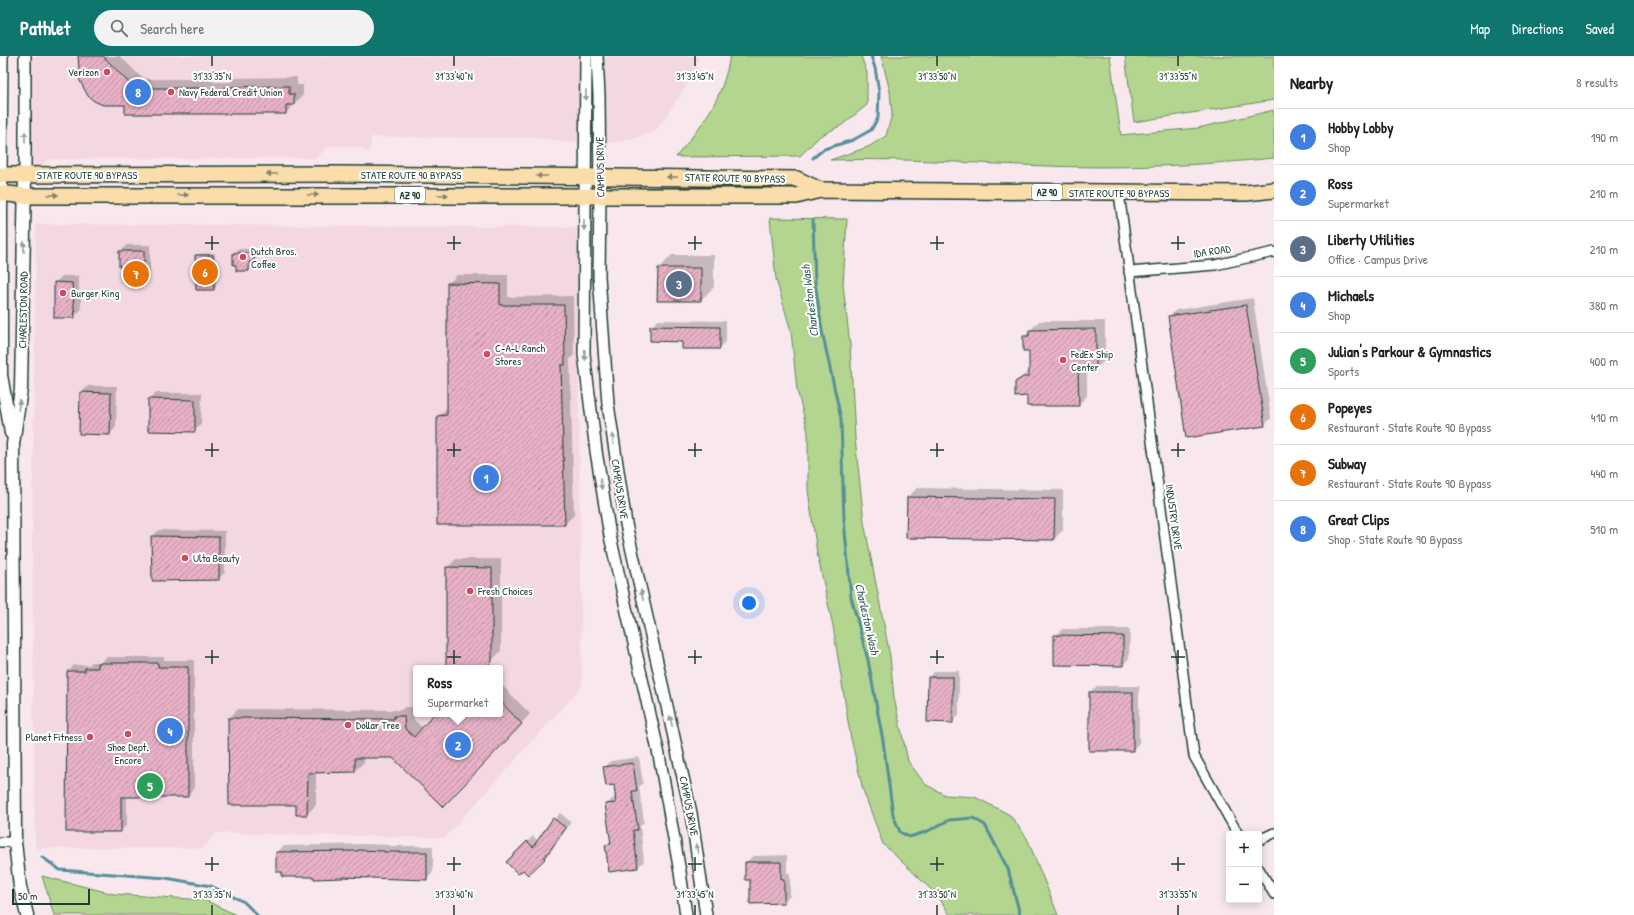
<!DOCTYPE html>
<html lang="en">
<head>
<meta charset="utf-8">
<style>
  body { margin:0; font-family:"Patrick Hand",sans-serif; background:#f2f2f2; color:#202124 }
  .controls { position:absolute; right:12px; bottom:12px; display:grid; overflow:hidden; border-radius:4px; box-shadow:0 2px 10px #0003 }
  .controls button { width:36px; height:36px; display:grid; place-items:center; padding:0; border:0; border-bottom:1px solid #e0e0e0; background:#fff; color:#202124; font:20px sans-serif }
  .scale { position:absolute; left:12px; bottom:10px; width:78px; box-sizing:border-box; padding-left:4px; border:2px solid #1f3d34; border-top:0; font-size:11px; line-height:14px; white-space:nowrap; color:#1f3d34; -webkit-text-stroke:3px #fff; paint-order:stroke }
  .you { position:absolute; left:749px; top:547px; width:14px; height:14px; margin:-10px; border:3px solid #fff; border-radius:50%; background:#1a73e8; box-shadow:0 0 0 6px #1a73e833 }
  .badge { display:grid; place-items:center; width:26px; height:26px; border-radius:50%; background:#0f766e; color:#fff; font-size:13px; font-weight:700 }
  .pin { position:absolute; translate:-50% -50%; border:2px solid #fff; box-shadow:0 1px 4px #0006 }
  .popup { position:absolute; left:413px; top:609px; width:90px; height:52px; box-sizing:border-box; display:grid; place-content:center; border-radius:4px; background:#fff; filter:drop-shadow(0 1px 3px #0005); font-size:13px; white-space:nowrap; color:#757577 }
  .popup b { font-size:15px; color:#202124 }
  .popup::after { content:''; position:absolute; left:50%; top:100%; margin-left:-8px; border:8px solid transparent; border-top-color:#fff }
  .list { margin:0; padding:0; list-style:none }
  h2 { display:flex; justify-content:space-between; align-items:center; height:52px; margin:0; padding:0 16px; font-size:17px }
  h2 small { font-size:13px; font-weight:400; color:#757577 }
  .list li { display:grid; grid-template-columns:26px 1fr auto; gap:12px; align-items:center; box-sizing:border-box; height:56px; padding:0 16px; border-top:1px solid #e0e0e0 }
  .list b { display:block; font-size:15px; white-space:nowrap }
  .list p { margin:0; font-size:13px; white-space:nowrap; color:#757577 }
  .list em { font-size:13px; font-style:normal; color:#757577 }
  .icon { flex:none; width:22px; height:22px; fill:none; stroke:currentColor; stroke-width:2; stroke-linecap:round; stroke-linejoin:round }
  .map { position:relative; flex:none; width:1274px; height:859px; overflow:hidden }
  header { display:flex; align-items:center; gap:24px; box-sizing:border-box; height:56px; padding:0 20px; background:#0f766e; color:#fff }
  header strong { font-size:19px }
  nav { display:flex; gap:22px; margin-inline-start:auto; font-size:14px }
  .search { width:280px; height:36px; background:#f2f2f2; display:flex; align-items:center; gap:10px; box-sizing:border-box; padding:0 14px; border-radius:22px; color:#757577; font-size:15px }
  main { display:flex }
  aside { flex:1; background:#fff }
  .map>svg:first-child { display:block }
</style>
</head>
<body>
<header>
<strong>Pathlet</strong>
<div class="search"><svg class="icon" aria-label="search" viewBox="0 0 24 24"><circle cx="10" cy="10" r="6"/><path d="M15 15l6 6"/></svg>Search here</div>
<nav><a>Map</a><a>Directions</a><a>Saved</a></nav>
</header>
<main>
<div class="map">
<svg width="1274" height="859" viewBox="0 0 1274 859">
  <defs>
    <pattern id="building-hatch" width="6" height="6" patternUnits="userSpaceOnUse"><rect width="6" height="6" fill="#e8b1c7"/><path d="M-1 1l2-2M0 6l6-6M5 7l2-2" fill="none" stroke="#bb91a2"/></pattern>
  </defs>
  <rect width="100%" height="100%" fill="#f8e8ee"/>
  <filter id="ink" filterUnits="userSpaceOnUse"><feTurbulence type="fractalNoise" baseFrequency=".025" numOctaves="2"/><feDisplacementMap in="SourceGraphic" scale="8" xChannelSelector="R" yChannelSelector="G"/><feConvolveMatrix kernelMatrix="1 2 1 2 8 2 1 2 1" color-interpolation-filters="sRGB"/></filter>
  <g filter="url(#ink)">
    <g fill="#f3d8e2" fill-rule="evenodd">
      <polygon points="25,0 699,0 696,16 655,76 621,86 573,87 537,82 372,81 369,97 359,91 330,90 315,102 49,103 25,120"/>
      <path d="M36 168 577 171 582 630 445 782 217 777 203 792H35L32 489ZM416 612H500V658H416Z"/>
    </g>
    <g fill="#b3d58f" stroke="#698962">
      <path d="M730 0H861L867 17V49L842 69 820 80 800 100 676 101C704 66 722 45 730 0Z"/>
      <path d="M881 0H1110L1121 79 1198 72 1274 54V102C1216 108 1158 111 1099 111 1009 111 920 101 830 104L868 91 886 80 892 58 890 35Z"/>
      <polygon points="1125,0 1274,0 1274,44 1134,66"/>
      <polygon points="770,162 847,163 843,229 850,289 855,382 864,466 890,600 894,642 908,705 925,728 945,739 975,741 1010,759 1027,782 1058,859 950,859 938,840 883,788 863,734 850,678 833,570 817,497 808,434 808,376 797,334 791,275 776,223"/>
      <polygon points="42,820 114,838 205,844 236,859 54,859"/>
    </g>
    <g fill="#0003">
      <polygon points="79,0 120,0 143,23 213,23 213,26 230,26 234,22 297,21 297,29 303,29 303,39 286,57 126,48"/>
      <polygon points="127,189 150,189 150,219 144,225 126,210 120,196"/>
      <polygon points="238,193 258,193 258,201 252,205 252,210 248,214 234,208 234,197"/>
      <polygon points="215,197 216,231 214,233 196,200 198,198"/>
      <polygon points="672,199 714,199 714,231 701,244 659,212"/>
      <polygon points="457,219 508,219 508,241 573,240 574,299 570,303 574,459 565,468 438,360 448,351 448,228"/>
      <polygon points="62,220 79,220 79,242 81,242 81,254 74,261 55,227"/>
      <polygon points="1253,242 1271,362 1264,369 1169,261 1176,254"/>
      <polygon points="658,264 726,265 726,286 719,292 683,285 651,271"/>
      <polygon points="1039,265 1105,265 1105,304 1096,313 1087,313 1087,340 1078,349 1028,339 1016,326 1030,314 1030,294 1024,281"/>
      <polygon points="88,330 117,330 116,371 110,378 81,337"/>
      <polygon points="155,337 202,337 201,368 195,375 149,344"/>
      <polygon points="917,432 1063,434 1063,474 1054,483 908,441"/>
      <polygon points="159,474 225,475 225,516 218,523 152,481"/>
      <polygon points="456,503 501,503 501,595 485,612 447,612 447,512"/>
      <polygon points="1062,573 1130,573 1129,602 1123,609 1055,580"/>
      <polygon points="106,601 164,601 164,604 194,604 194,733 188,740 127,740 127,769 120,775 68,616 74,609 89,609 92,606 101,606"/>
      <polygon points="935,615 959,615 959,659 952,666 929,621"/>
      <polygon points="500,627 530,658 452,741 394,701 364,701 364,706 355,715 316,716 316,749 307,758 229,662 238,653 401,654 404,651 413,651 414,664 423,672 435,658 500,658"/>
      <polygon points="1097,630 1139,630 1139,687 1132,694 1090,636"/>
      <polygon points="639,701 643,727 639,731 644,766 640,770 644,805 638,811 606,789 611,784 606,749 613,742 616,741 615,728 604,712 611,705"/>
      <polygon points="560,757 571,766 550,797 528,818 523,812 507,806 533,780 538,785"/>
      <polygon points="366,788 390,789 390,790 433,790 433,816 427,823 315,820 277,797 283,790"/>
      <polygon points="787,799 787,817 790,817 790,840 783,846 751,823 746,806 753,800"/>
    </g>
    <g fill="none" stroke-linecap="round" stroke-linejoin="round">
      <g stroke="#568e99" stroke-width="3">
        <polyline points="813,102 824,93 853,84 871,74 878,62 879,36 875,12 871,0"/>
        <polyline points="813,164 815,226 822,275 841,363 844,464 851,541 868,604 883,685 893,759 900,776 909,781 926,776 949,764 973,762 985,769 1008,813 1020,859"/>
        <polyline points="42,801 60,814 166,822 211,830 244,846 257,859"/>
      </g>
    </g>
    <g fill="url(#building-hatch)" stroke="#1f3d34">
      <polygon points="78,0 103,0 134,32 205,32 205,35 224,35 224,31 289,30 289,38 294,38 294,49 286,49 286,58 125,58 125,49 103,49 94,45 88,40 80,25"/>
      <polygon points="119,195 144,195 144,226 128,226 128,214 125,214 125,211 119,211"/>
      <polygon points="233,197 254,197 254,206 249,206 249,215 236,215 236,209 233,209"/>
      <polygon points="195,199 213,199 214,234 196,234"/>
      <polygon points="658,212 701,212 701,245 657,245"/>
      <polygon points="54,226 72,227 75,262 54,262"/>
      <polygon points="447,227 500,228 500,249 564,249 565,309 561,309 565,469 437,469 437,360 447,359"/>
      <polygon points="1246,249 1265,370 1186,382 1168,260"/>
      <polygon points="650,270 720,271 720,293 682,293 682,286 650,285"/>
      <polygon points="1096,273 1096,314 1078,314 1079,350 1027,350 1027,340 1015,341 1015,326 1023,321 1029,321 1029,295 1023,295 1023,280 1029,280 1029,274"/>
      <polygon points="80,336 111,337 110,379 79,378"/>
      <polygon points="148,343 195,344 195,376 148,375"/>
      <polygon points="907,441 1055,443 1054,484 906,482"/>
      <polygon points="151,480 219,481 219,524 152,525"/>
      <polygon points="446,511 492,512 492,605 485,612 446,612"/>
      <polygon points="1054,579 1123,580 1123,610 1054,609"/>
      <polygon points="98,607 158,607 158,611 188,611 188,741 121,741 121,776 66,776 67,615 85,615 85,612 98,612"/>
      <polygon points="928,621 953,621 953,667 927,666"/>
      <rect x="1089" y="636" width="44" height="59"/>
      <polygon points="500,645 522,668 443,751 393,702 355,702 355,716 308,717 307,759 296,759 296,749 229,749 228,662 394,663 394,660 404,660 405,673 414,681 434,658 500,658"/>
      <polygon points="633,707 637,735 632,735 638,774 633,774 638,812 609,816 605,789 611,788 605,748 616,747 614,729 606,730 603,711"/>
      <polygon points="553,762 566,772 544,802 545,803 528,819 523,814 518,818 506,806 527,785 533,791"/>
      <polygon points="358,794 384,795 384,796 427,796 427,824 343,821 343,822 314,823 314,821 282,821 282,816 276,816 276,796 358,795"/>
      <polygon points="745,806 781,806 781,823 784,823 784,847 750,848 750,824 745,824"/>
    </g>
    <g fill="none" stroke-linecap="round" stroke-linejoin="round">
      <g stroke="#1f3d34" stroke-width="12">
        <g id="minor">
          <polyline points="1119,137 1194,700 1238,778"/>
          <polyline points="1129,216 1215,209 1274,196"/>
          <polyline points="1259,784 1274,777"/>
          <polyline points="0,786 15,786"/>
          <polyline points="1259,813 1274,838"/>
        </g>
      </g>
      <g stroke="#1f3d34" stroke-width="14">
        <g id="tertiary">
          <polyline points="586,0 584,298 596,395 610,480 659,699 680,816 686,859"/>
          <polyline points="597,0 599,39 600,139 599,220 608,348 626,468 691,757 706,859"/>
          <polyline points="1,119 2,0"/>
          <polyline points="25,120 25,0"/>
        </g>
      </g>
      <g stroke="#1f3d34" stroke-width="15">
        <g id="secondary">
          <polyline points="1,119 1,319 11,377"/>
          <polyline points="25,120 21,333 13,388 15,786 20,831 27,859"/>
        </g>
      </g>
      <g stroke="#1f3d34" stroke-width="18">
        <g id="trunk">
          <polyline points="0,119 343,118 797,123 820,134"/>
          <polyline points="0,137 25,140 796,140 820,134 1246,137 1274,134"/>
        </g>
      </g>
      <use href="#minor" stroke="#fff" stroke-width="9"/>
      <use href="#tertiary" stroke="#fff" stroke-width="11"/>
      <use href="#secondary" stroke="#fff" stroke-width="12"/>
      <use href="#trunk" stroke="#faddab" stroke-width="15"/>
    </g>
    <defs><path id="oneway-solid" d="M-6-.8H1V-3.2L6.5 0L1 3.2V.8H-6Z"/></defs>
    <g fill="#8f9e9a">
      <use href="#oneway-solid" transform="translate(586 39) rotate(90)"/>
      <use href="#oneway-solid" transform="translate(25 81) rotate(-90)"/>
      <use href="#oneway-solid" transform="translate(584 169) rotate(90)"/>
      <use href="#oneway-solid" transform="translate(24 191) rotate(-89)"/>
      <use href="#oneway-solid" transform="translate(585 299) rotate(86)"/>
      <use href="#oneway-solid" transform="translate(19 349) rotate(-82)"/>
      <use href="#oneway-solid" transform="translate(613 383) rotate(-98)"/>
      <use href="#oneway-solid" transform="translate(601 428) rotate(82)"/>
      <use href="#oneway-solid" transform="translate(642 539) rotate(-103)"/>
      <use href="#oneway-solid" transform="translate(671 665) rotate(-103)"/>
      <use href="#oneway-solid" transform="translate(697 793) rotate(-100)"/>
    </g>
    <g fill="#82856a">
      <use href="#oneway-solid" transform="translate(272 118) rotate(180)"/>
      <use href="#oneway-solid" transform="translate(542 120) rotate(-180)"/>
      <use href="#oneway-solid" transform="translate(672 121) rotate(-179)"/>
      <use href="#oneway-solid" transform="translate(53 139)"/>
      <use href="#oneway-solid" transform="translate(183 139)"/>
      <use href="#oneway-solid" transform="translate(313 139)"/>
      <use href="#oneway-solid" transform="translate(443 139)"/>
    </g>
  </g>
  <path fill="none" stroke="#1f3d34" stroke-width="1.5" d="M212 0V10M454 0V10M695 0V10M937 0V10M1178 0V10M212 180V194M454 180V194M695 180V194M937 180V194M1178 180V194M205 187H219M447 187H461M688 187H702M930 187H944M1171 187H1185M212 387V401M454 387V401M695 387V401M937 387V401M1178 387V401M205 394H219M447 394H461M688 394H702M930 394H944M1171 394H1185M212 594V608M454 594V608M695 594V608M937 594V608M1178 594V608M205 601H219M447 601H461M688 601H702M930 601H944M1171 601H1185M212 801V815M454 801V815M695 801V815M937 801V815M1178 801V815M205 808H219M447 808H461M688 808H702M930 808H944M1171 808H1185M212 849V859M454 849V859M695 849V859M937 849V859M1178 849V859"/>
  <g fill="#d1495b" stroke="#fff" stroke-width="1.5">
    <circle cx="107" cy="16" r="4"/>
    <circle cx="171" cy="36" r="4"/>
    <circle cx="243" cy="201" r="4"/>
    <circle cx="63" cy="237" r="4"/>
    <circle cx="487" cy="298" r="4"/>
    <circle cx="1063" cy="304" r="4"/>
    <circle cx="185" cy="502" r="4"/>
    <circle cx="470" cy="535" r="4"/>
    <circle cx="348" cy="669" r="4"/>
    <circle cx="128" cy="678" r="4"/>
    <circle cx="90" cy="681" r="4"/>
  </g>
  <g text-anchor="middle" stroke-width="4" stroke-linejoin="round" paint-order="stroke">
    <g fill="#fff" stroke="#627771" stroke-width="1">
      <rect x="1032" y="128" width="30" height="16" rx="3"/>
      <rect x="395" y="131" width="30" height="16" rx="3"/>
    </g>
    <g font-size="10" font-weight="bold" fill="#1f3d34">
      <text x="1047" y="140">AZ 90</text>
      <text x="410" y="143">AZ 90</text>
    </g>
    <g font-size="11" fill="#1f3d34" stroke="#fff" text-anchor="start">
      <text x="99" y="20" text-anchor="end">Verizon</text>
      <text x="179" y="40">Navy Federal Credit Union</text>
      <text x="251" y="199">Dutch Bros.<tspan x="251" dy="13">Coffee</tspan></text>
      <text x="71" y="241">Burger King</text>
      <text x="495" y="296">C-A-L Ranch<tspan x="495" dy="13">Stores</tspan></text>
      <text x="1071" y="302">FedEx Ship<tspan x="1071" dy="13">Center</tspan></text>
      <text x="193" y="506">Ulta Beauty</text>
      <text x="478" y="539">Fresh Choices</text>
      <text x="356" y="673">Dollar Tree</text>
      <text x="82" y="685" text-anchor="end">Planet Fitness</text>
      <text x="128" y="695" text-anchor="middle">Shoe Dept.<tspan x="128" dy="13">Encore</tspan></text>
    </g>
    <g font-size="11" fill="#1f3d34" stroke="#fff">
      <text transform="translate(600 111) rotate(-91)" y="4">CAMPUS DRIVE</text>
      <text x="87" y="123">STATE ROUTE 90 BYPASS</text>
      <text x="411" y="123">STATE ROUTE 90 BYPASS</text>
      <text transform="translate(735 122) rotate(1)" y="4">STATE ROUTE 90 BYPASS</text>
      <text x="1119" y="141">STATE ROUTE 90 BYPASS</text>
      <text transform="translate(1212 195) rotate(-8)" y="4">IDA ROAD</text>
      <text transform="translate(23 254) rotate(-89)" y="4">CHARLESTON ROAD</text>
      <text transform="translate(620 433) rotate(81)" y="4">CAMPUS DRIVE</text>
      <text transform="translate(1174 461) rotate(82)" y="4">INDUSTRY DRIVE</text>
      <text transform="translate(689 750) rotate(79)" y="4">CAMPUS DRIVE</text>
    </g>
    <g font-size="12" font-style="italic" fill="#365f5e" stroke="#fff">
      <text transform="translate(810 245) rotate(-97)" y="4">Charleston Wash</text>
      <text transform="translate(867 563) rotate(77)" y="4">Charleston Wash</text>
    </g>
  </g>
  <g font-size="10" text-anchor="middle" fill="#1f3d34" stroke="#fff" stroke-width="4" stroke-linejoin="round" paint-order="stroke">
    <text x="212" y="24">31°33'35"N</text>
    <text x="454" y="24">31°33'40"N</text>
    <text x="695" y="24">31°33'45"N</text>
    <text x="937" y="24">31°33'50"N</text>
    <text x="1178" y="24">31°33'55"N</text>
    <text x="212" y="842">31°33'35"N</text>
    <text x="454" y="842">31°33'40"N</text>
    <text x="695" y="842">31°33'45"N</text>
    <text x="937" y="842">31°33'50"N</text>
    <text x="1178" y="842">31°33'55"N</text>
  </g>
</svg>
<div class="controls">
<button>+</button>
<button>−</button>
</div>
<div class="scale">50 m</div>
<div class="you"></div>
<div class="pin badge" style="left:486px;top:422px;background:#3f7fe0">1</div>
<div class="pin badge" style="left:458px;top:689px;background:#3f7fe0">2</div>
<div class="popup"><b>Ross</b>Supermarket</div>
<div class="pin badge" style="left:679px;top:228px;background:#5c6f8a">3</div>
<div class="pin badge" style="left:170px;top:675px;background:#3f7fe0">4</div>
<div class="pin badge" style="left:150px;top:730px;background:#2e9e5b">5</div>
<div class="pin badge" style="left:205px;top:216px;background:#e8710a">6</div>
<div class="pin badge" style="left:136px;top:218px;background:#e8710a">7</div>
<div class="pin badge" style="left:138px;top:36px;background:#3f7fe0">8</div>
</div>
<aside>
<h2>Nearby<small>8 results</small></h2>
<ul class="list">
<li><span class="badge" style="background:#3f7fe0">1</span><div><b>Hobby Lobby</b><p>Shop</p></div><em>190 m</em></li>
<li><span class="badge" style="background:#3f7fe0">2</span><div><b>Ross</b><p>Supermarket</p></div><em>210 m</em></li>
<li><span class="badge" style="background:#5c6f8a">3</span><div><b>Liberty Utilities</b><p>Office · Campus Drive</p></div><em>210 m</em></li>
<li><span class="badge" style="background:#3f7fe0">4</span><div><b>Michaels</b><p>Shop</p></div><em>380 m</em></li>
<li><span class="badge" style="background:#2e9e5b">5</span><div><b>Julian's Parkour &amp; Gymnastics</b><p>Sports</p></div><em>400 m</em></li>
<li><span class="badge" style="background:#e8710a">6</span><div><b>Popeyes</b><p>Restaurant · State Route 90 Bypass</p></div><em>410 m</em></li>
<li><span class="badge" style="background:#e8710a">7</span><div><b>Subway</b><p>Restaurant · State Route 90 Bypass</p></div><em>440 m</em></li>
<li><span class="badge" style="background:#3f7fe0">8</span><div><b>Great Clips</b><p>Shop · State Route 90 Bypass</p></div><em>510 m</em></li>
</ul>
</aside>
</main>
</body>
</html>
